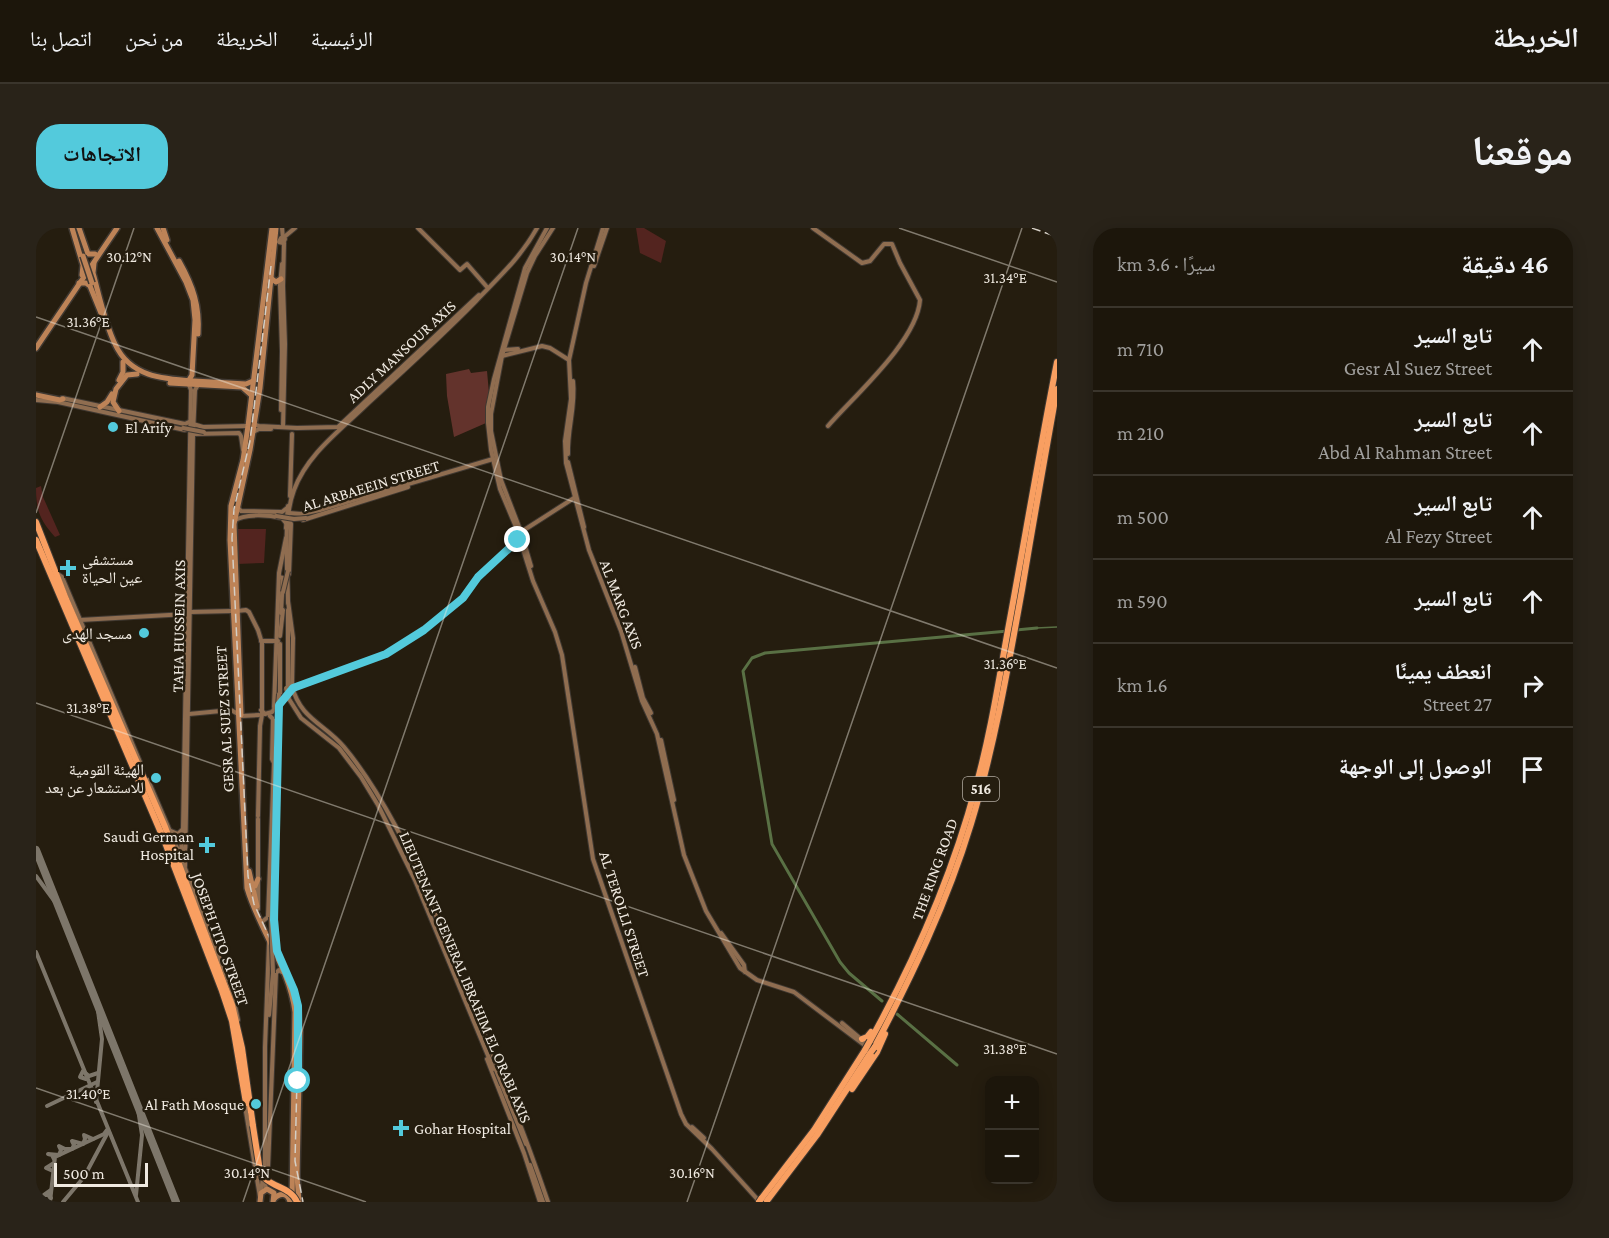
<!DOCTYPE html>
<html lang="ar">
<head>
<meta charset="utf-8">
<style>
  body { margin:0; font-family:"Crimson Pro","Noto Naskh Arabic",serif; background:#292319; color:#f1f3f6; direction:rtl }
  .controls { position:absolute; right:18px; bottom:18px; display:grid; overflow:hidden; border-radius:12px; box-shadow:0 3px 15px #0003 }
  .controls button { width:54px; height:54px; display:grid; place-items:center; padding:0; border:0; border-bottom:2px solid #3a352c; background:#1c160b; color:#f1f3f6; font:30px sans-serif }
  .scale { position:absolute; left:18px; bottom:15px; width:94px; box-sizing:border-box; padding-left:6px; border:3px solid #f0eae1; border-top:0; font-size:16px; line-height:21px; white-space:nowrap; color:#f0eae1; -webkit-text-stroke:4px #251d0f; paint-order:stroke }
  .stop { position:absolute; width:18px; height:18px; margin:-14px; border:4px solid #53cadc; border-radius:50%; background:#fff }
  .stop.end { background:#53cadc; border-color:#fff; box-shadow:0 2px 6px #0008 }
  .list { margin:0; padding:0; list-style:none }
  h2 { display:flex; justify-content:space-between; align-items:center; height:78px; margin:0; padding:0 24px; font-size:26px }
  h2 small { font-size:20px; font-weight:400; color:#a09f9d }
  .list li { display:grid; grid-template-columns:39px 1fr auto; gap:18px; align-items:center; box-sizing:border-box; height:84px; padding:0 24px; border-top:2px solid #3a352c }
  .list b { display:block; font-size:22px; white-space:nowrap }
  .list p { margin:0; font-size:20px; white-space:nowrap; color:#a09f9d }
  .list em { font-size:20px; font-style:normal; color:#a09f9d }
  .icon { flex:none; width:33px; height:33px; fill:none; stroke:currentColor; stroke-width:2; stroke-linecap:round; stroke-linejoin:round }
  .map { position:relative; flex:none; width:1021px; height:974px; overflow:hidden; direction:ltr; border-radius:24px }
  header { display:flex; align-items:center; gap:36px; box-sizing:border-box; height:84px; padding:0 30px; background:#1c160b; border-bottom:2px solid #3a352c }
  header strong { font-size:28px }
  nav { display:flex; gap:33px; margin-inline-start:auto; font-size:21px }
  .intro { display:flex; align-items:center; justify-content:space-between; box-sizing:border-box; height:144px; padding:0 36px }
  h1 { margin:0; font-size:42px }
  .button { padding:15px 27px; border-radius:24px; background:#53cadc; color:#111; font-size:21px; font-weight:700 }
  main { display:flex; gap:36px; padding:0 36px }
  aside { flex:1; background:#1c160b; border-radius:24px; box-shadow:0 3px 15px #0003 }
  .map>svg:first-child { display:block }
</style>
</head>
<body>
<header>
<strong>الخريطة</strong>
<nav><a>الرئيسية</a><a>الخريطة</a><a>من نحن</a><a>اتصل بنا</a></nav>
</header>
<div class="intro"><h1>موقعنا</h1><a class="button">الاتجاهات</a></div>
<main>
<aside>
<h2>46 دقيقة<small>سيرًا · 3.6 km</small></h2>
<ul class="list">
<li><svg class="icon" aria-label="ahead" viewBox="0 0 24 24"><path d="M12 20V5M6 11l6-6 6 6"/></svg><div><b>تابع السير</b><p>Gesr Al Suez Street</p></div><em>710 m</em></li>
<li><svg class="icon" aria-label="ahead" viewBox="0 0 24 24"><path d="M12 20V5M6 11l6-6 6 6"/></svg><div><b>تابع السير</b><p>Abd Al Rahman Street</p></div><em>210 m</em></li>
<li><svg class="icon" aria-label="ahead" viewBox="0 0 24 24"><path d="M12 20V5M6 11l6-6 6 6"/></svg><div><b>تابع السير</b><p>Al Fezy Street</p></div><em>500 m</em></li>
<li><svg class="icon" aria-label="ahead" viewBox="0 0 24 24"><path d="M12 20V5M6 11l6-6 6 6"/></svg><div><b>تابع السير</b></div><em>590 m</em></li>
<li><svg class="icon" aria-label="right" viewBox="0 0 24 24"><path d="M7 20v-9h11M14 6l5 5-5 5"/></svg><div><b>انعطف يمينًا</b><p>Street 27</p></div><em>1.6 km</em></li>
<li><svg class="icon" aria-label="arrive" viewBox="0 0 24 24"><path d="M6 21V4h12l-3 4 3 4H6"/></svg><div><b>الوصول إلى الوجهة</b></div></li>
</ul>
</aside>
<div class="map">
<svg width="1021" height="974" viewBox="0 0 1021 974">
  <rect width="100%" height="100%" fill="#251d0f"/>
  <g fill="#53241f">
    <polygon points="600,0 608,0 630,13 625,35 604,25"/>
    <path d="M5 258 7 269 24 307 19 309C4 292 0 283 0 260Z"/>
    <polygon points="201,301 230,301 228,335 201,336"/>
  </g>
  <polygon fill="#63332c" points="433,141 435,145 451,143 453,165 450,195 418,209 411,168 410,146"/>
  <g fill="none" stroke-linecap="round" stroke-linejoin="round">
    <polyline stroke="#597044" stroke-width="1.5" points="1000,400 1021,399"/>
    <g stroke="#597044" stroke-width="3">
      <polyline points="979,402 1001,400"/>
      <polyline points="846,773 813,745 804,734 736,616 707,443 716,430 729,425 972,403"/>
      <polyline points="861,786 921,837"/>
    </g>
    <g stroke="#7d766a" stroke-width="4">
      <polyline points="0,648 22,678"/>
      <polyline points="0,724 102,974"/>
      <polyline points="50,851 44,849 47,843 53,848 62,845"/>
      <polyline points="60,874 66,811 61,776"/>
      <polyline points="11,878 61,854"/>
      <polyline points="18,931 16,927 12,926 23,927 25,922 23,918 29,921 36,921 38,917 36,913 47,916 49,911 48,907 57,911"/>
      <polyline points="17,943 10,940 18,935"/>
      <polyline points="100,967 106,907 101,875"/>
      <polyline points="15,970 12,967 8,967 15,962"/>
      <polyline points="14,974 19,929 68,906 71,902"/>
      <polyline points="27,974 48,949 72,904"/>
    </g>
    <polyline stroke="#7d766a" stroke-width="8" points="0,622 140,974"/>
    <g stroke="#403932" stroke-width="6">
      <g id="secondary">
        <polyline points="246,0 247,10"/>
        <polyline points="382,0 424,42 431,36 451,59"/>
        <polyline points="511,0 489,40 458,151 452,179 452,195 455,222 464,261 480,299 497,353 519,404 526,427 557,631 645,886 650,896 676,921 723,973"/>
        <polyline points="567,0 550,55 533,132 535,171 529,213 530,235 553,322 585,403 606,473 621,506 648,627 670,683 704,740 721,752 758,764 831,819"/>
        <path d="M777 0 826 35 834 33 848 16H856L864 35 884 72C881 113 819 167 792 198"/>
        <polyline points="1014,0 1021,2"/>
        <polygon points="245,10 249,11 247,15 243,14"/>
        <polyline points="247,10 259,0"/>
        <polyline points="558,38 571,0"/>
        <polyline points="467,122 482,121"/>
        <polyline points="466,128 506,118 514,120 533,132"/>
        <polyline points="26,170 149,196 153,194"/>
        <polyline points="0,172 22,174 149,202"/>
        <polyline points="245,182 246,123 244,57 246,36"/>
        <polyline points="157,196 167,199 212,198"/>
        <polyline points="218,196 223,198 261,200 302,199 443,67"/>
        <polyline points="247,199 249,116 247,58 248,15"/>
        <polyline points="217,204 223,201 235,201"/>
        <polyline points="157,206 203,205 205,208 207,222"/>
        <path d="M532 226C531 201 540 178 537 153"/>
        <polyline points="532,234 548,299"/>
        <polyline points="254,268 256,206"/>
        <polyline points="202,280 205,283 246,284 251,280"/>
        <polyline points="253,285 265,286 284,282 457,231"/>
        <polyline points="253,292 255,296 253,346"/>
        <polyline points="267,292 372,259"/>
        <path d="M198 293C208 285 234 287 246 290L250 295"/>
        <polyline points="250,300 252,278"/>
        <polyline points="485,304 538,270"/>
        <polyline points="495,338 485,304 465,252 455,203 455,186 466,128 491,45 499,28 517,0"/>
        <polyline points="20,345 26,349 104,534"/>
        <polyline points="243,349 247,350 245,385"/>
        <path d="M252 373 257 410 256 458C264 491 289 496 308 519 328 543 345 571 360 599 383 641 400 688 418 732 451 812 484 892 512 974"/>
        <path d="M252 375C252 340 246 294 258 262 271 227 302 204 328 179 366 144 404 110 440 73 463 49 485 29 501 0"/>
        <polyline points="201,383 210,382 213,384 222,402 226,415 226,487 224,498"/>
        <polyline points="154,384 197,383"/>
        <polyline points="44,392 151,386"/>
        <polyline points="244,408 247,382"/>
        <polyline points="225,413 242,413"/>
        <polyline points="244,416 244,468"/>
        <polyline points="599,439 607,470 615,485"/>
        <polyline points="252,460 252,382"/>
        <polyline points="253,471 265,490 303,520 325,549 342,577 379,652 458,842"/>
        <polyline points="238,479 243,345 250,310"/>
        <polyline points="225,482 229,486 236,484 254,461 350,426 392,399 427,370 446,345 484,311"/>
        <polyline points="153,486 195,482 202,486"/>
        <polyline points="205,488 223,487"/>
        <polyline points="625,512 638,572"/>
        <polyline points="112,552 142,622 195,760 202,792"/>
        <polyline points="222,588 224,499"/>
        <polyline points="147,602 145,622 149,620"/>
        <polyline points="135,603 142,606 147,601 155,162 153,157"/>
        <polyline points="149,638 157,206 159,162 162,157"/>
        <polyline points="222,681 222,591"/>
        <polyline points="235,689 235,652"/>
        <polyline points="227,693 232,689 238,535 236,531 237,491 234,488"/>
        <polyline points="685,705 708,737 709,744"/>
        <polyline points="241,723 239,683 243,478"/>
        <polyline points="233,787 237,745"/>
        <polyline points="806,795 832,817"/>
        <polyline points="451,831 488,925 504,974"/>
        <polyline points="466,857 490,916"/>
        <polyline points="211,876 210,884 224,969"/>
        <polyline points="656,899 668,910"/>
        <polyline points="494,937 507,974"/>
        <polyline points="230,961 229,956 232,940 240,745 243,742 246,744"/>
        <polyline points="225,965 229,932 229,819 233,715"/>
      </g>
    </g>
    <g stroke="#403932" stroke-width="8">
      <g id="primary">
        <polyline points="36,0 47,37 46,47"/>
        <polyline points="43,0 52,26 59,26"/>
        <polyline points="121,0 150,54 157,72 159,92 156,147 153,152"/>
        <polyline points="127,0 131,12"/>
        <path d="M236 0 212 198 207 232 195 278 194 312 211 660C223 702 254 740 259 784L256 974"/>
        <path d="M143 33C157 58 164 78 162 106"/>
        <path d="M58 35 57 45C63 67 69 96 79 116 94 149 127 151 158 153 176 154 193 155 210 156L217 153"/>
        <polyline points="236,51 240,54 245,51"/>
        <polyline points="43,55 50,55 54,58 69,95"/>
        <polyline points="0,120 81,0"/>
        <polyline points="83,152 87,144 87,134"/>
        <polyline points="134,155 206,159 215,167"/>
        <polyline points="0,167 24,172 27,171"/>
        <polyline points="64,179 71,174 76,166"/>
        <polyline points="83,183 77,174 80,161 91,147 101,146"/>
        <polyline points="205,487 198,296 214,222 224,160 240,0"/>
        <polyline points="213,643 221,678"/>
        <polyline points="215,660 219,658 222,651"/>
        <polyline points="262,778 264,804 261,948 263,974"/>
        <path d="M238 971C244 964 252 965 254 974"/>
        <polyline points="224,974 225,965 231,961 238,965 237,974"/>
      </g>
    </g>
    <g stroke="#403932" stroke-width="8">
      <g id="highway">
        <polyline points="0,294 30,371 129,599 196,777 206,820 217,898"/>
        <polyline points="0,312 128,612 186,763 196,793 210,875"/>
        <polyline points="826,811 831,809 835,804"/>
        <path d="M834 813C879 732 916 648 940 558 954 508 962 457 971 407 988 316 1003 225 1021 134"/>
        <path d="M838 820C876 748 911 675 935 596 958 520 972 440 986 362 997 295 1009 228 1021 161"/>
        <polyline points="816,861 841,824 849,806"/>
        <polyline points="725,971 778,902 829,822"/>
        <polyline points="730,974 781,907 835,824"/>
      </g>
    </g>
    <use href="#secondary" stroke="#8f6d50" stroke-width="4"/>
    <use href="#primary" stroke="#bd8357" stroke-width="5"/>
    <use href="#highway" stroke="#f99f61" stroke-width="6"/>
    <g stroke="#d5cfc6" stroke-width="1.5" stroke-dasharray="9 4.5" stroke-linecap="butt">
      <polyline points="996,0 1021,9"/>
      <polyline points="235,38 214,213 198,281 196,310 212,648 218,676 253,752 261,781 262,810 259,933 267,974"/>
    </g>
    <g stroke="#403932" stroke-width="6" stroke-linecap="butt">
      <g id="secondary-bridge">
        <polyline points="147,200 168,204"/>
        <polyline points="240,288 258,291 270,290"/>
        <polyline points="247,364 252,343"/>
        <polyline points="250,460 253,471"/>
        <polyline points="241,491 243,466"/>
        <polyline points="235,689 237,745"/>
        <polyline points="460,842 466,857"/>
      </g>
    </g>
    <g stroke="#403932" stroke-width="8" stroke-linecap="butt">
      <polyline id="primary-bridge" points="47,28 56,55"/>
    </g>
    <g stroke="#403932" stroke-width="8" stroke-linecap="butt">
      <g id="highway-bridge">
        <polyline points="829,822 834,813"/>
        <polyline points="835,824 838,820"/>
        <path d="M217 898 224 943C231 960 254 957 261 974"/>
        <polyline points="723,974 725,971"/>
      </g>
    </g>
    <use href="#secondary-bridge" stroke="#8f6d50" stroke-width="4"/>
    <use href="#primary-bridge" stroke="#bd8357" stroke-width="5"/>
    <use href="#highway-bridge" stroke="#f99f61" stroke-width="6"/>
  </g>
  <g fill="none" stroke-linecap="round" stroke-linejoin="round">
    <polyline stroke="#53cadc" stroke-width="8" points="262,853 262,778 258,762 241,723 238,692 243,477 257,460 350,426 388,402 427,370 442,349 482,312"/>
  </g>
  <path fill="none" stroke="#f0eae1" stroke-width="1.5" stroke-opacity="0.45" d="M863 0 1021 54M0 89 1021 440M0 285 98 0M0 475 1021 826M0 860 330 974M207 974 542 0M651 974 986 0"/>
  <g fill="#53cadc" stroke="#251d0f" stroke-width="2">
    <circle cx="77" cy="199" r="6"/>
    <path d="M29 331h6v6h6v6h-6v6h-6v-6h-6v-6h6z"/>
    <circle cx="108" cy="405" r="6"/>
    <circle cx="120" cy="550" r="6"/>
    <path d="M168 608h6v6h6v6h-6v6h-6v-6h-6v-6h6z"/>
    <circle cx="220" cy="876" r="6"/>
    <path d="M362 891h6v6h6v6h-6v6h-6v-6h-6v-6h6z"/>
  </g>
  <g text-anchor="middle" stroke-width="5" stroke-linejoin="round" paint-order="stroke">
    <rect fill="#251d0f" stroke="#b3aca2" stroke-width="1.5" x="927" y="549" width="36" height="24" rx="4.5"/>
    <g font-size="15" font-weight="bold" fill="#f0eae1">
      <text x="945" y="566">516</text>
    </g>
    <g font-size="16" fill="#f0eae1" stroke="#251d0f">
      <text transform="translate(365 123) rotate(-43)" y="6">ADLY MANSOUR AXIS</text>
      <text transform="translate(335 257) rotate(-17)" y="6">AL ARBAEEIN STREET</text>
      <text transform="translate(586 376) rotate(69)" y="6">AL MARG AXIS</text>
      <text transform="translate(142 398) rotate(-89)" y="6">TAHA HUSSEIN AXIS</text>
      <text transform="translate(188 491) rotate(-93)" y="6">GESR AL SUEZ STREET</text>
      <text transform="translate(898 641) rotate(-70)" y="6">THE RING ROAD</text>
      <text transform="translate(589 686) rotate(72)" y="6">AL TEROLLI STREET</text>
      <text transform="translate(185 711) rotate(70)" y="6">JOSEPH TITO STREET</text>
      <text transform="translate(430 749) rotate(67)" y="6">LIEUTENANT GENERAL IBRAHIM EL ORABI AXIS</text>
    </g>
    <g font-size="16" fill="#f0eae1" stroke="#251d0f" text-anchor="end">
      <text x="89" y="205" text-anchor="start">El Arify</text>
      <text x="46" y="337" text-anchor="start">مستشفى<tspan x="46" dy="18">عين الحياة</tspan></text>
      <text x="96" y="411">مسجد الهدى</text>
      <text x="108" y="547">الهيئة القومية<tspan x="108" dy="18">للاستشعار عن بعد</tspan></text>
      <text x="158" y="614">Saudi German<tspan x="158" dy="18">Hospital</tspan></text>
      <text x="208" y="882">Al Fath Mosque</text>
      <text x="378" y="906" text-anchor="start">Gohar Hospital</text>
    </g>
  </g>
  <g font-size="15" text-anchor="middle" fill="#f0eae1" stroke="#251d0f" stroke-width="5" stroke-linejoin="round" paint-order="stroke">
    <text x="93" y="34">30.12°N</text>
    <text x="537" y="34">30.14°N</text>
    <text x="969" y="55">31.34°E</text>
    <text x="52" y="99">31.36°E</text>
    <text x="969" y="441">31.36°E</text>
    <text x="52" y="485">31.38°E</text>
    <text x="969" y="826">31.38°E</text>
    <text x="52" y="871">31.40°E</text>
    <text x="211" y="950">30.14°N</text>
    <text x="656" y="950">30.16°N</text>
  </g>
</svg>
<div class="controls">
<button>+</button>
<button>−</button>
</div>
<div class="scale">500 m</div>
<div class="stop" style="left:262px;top:853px"></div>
<div class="stop end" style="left:482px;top:312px"></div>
</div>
</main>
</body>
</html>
